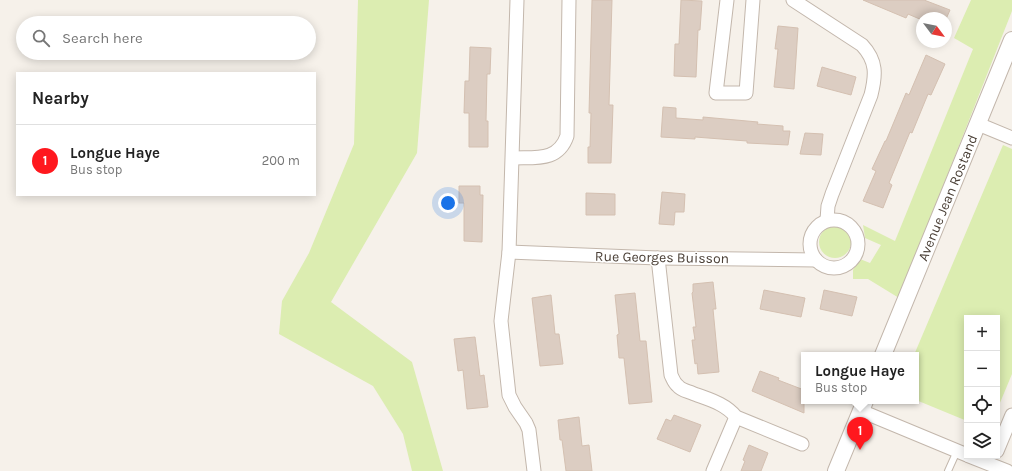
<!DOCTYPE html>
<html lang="en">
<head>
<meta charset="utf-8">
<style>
  body { margin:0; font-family:Karla,sans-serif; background:#f6f6f6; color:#222 }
  .controls { position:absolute; right:12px; bottom:12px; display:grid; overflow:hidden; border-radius:0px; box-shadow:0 2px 10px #0003 }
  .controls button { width:36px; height:36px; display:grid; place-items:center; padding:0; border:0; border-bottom:1px solid #e0e0e0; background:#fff; color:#222; font:20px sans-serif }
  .compass { position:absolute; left:916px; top:12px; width:36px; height:36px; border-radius:50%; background:#fff; box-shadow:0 2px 10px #0003; rotate:122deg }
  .you { position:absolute; left:448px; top:203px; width:14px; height:14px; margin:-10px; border:3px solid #fff; border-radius:50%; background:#1a73e8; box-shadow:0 0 0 6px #1a73e833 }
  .badge { display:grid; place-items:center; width:26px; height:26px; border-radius:50%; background:#ff181e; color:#fff; font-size:13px; font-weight:700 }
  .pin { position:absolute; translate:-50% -33px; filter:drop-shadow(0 1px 2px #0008) }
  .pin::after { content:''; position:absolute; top:21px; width:14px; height:12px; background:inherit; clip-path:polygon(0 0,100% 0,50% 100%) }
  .popup { position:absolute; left:801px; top:352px; width:118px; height:52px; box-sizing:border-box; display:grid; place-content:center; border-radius:0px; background:#fff; filter:drop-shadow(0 1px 3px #0005); font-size:13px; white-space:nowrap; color:#767676 }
  .popup b { font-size:15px; color:#222 }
  .popup::after { content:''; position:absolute; left:50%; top:100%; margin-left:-8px; border:8px solid transparent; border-top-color:#fff }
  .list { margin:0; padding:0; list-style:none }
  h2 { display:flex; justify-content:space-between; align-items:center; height:52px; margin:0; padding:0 16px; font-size:17px }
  h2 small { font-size:13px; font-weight:400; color:#767676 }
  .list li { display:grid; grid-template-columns:26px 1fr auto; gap:12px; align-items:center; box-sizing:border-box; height:72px; padding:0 16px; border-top:1px solid #e0e0e0 }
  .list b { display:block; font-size:15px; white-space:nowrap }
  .list p { margin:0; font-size:13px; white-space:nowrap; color:#767676 }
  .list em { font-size:13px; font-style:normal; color:#767676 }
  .icon { flex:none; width:22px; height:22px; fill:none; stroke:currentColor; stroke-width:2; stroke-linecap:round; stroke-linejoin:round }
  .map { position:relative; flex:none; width:1012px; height:471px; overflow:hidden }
  .search { position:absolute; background:#fff; box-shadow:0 2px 10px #0003; left:16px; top:16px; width:300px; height:44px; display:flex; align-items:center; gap:10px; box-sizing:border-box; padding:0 14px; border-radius:22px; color:#767676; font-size:15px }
  .panel { position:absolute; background:#fff; box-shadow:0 2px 10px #0003; left:16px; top:72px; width:300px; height:124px; border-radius:0px }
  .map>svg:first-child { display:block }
</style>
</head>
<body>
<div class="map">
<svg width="1012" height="471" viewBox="0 0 1012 471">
  <rect width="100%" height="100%" fill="#f6f1ea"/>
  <g fill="#dcedb1">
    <polygon points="358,0 429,0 417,153 331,302 412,362 443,471 412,471 403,434 373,386 279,334 282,301 309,253 354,144"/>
    <polygon points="971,0 1012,0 1012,11 899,298 868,279 853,279 853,270 860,259 870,263 881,245 865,238 863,225 895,241 973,49 954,38"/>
    <polygon points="1003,145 1012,149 1012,374 997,410 997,318 967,318 967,421 916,400 916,355 914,355"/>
    <circle cx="835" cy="242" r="16"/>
  </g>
  <g fill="#dccdc2" stroke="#d4c0b1">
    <polygon points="592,0 612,0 609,105 613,105 611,163 588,163 588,147 590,147 591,113 589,113"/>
    <polygon points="681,0 702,1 700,30 698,30 696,77 674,76 675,44 679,44"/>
    <polygon points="863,0 924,0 950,10 946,19 946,18 922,18 922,20 908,14 906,18"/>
    <polygon points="778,26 798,28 794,89 774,87 778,49 775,49"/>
    <polygon points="470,47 491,48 490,74 487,74 486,121 488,121 488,147 469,147 469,113 464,113 465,81 469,81"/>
    <polygon points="926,55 945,64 931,95 928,94 912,133 910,132 889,183 892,185 883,208 863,201 876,171 872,169 885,141 886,141 906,93 909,95"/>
    <polygon points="822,67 856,77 851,95 817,86"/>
    <polygon points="663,107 676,108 676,118 703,120 703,117 758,122 757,124 783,126 783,131 790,131 788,145 747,143 747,141 695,137 695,139 661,137"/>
    <polygon points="805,133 823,134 821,155 800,154"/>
    <polygon points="459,186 480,186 480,195 483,195 482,242 464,241 464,203 459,203"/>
    <polygon points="662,192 685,194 684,212 675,212 674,225 659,224"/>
    <polygon points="586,193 615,194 615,215 586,215"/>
    <polygon points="713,282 716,309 713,309 719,372 698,374 697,363 695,364 692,340 695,340 693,327 696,327 692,293 693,292 693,284"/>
    <polygon points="764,290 805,298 801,317 760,309"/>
    <polygon points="824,290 857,297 852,316 820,309"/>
    <polygon points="635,293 640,341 646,341 652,402 629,404 624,358 619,358 617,335 619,334 615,295"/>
    <polygon points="551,295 555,334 559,334 563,364 540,366 532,298"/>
    <polygon points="475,337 480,376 484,375 488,407 467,409 463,370 458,371 454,339"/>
    <polygon points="760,371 779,378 778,380 804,390 804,413 752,391"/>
    <polygon points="674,415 701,425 690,452 657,439 666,419 671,421"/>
    <polygon points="579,417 582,446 589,445 592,471 566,471 562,440 560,440 558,420"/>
    <polygon points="749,445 768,453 761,471 741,471 745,461 743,460"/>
  </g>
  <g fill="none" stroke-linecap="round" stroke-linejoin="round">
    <g stroke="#c3b7ac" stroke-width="8">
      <polyline id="service" points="948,471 957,451"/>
    </g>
    <g stroke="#c3b7ac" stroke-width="15">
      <g id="minor">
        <polyline points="517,0 509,252 501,321 509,395 515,407 526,423 529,430 534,471"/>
        <polyline points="727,0 716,93 746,93 753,0"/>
        <path d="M793 0 862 45C877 61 876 75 871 95L832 194 828 206 827 220"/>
        <polyline points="978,124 1012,138"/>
        <path d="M513 158C535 157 558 162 567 136L569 0"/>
        <circle cx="834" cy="244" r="24"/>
        <polyline points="509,252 658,258 816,260"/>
        <path d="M658 258 671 375C673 379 674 383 678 386 681 390 687 391 692 393 707 399 725 403 736 417L802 444"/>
        <polyline points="861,411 967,455"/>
        <polyline points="997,451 1012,415"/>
        <polyline points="969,456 1007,471"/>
        <polyline points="713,471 736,417"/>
      </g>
    </g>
    <g stroke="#c3b7ac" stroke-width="18">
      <g id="tertiary">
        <path id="s1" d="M883 355 1012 40"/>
        <polyline points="836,471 865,401"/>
      </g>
    </g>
    <use href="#service" stroke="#fff" stroke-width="6"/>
    <use href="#minor" stroke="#fff" stroke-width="13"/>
    <use href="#tertiary" stroke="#fff" stroke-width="16"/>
  </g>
  <g text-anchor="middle" stroke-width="3" stroke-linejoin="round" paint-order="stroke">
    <g font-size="14" fill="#4b4037" stroke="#fff">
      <text dy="5" stroke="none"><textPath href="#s1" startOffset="170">Avenue Jean Rostand</textPath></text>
      <text transform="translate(662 257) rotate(1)" y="5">Rue Georges Buisson</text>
    </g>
  </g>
</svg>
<div class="controls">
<button>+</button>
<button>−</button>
<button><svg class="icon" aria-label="locate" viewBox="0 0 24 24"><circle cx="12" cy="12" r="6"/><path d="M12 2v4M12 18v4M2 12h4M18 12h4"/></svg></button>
<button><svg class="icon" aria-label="layers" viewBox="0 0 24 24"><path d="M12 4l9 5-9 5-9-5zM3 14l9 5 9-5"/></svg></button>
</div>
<svg class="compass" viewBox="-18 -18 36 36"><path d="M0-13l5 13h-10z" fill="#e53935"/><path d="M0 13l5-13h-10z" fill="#767676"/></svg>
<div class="you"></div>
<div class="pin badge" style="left:860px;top:450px">1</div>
<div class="popup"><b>Longue Haye</b>Bus stop</div>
<div class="search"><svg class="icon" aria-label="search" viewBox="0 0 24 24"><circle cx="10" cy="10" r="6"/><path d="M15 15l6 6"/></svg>Search here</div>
<section class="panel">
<h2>Nearby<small></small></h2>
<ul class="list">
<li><span class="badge">1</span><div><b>Longue Haye</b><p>Bus stop</p></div><em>200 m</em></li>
</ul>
</section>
</div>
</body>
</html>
